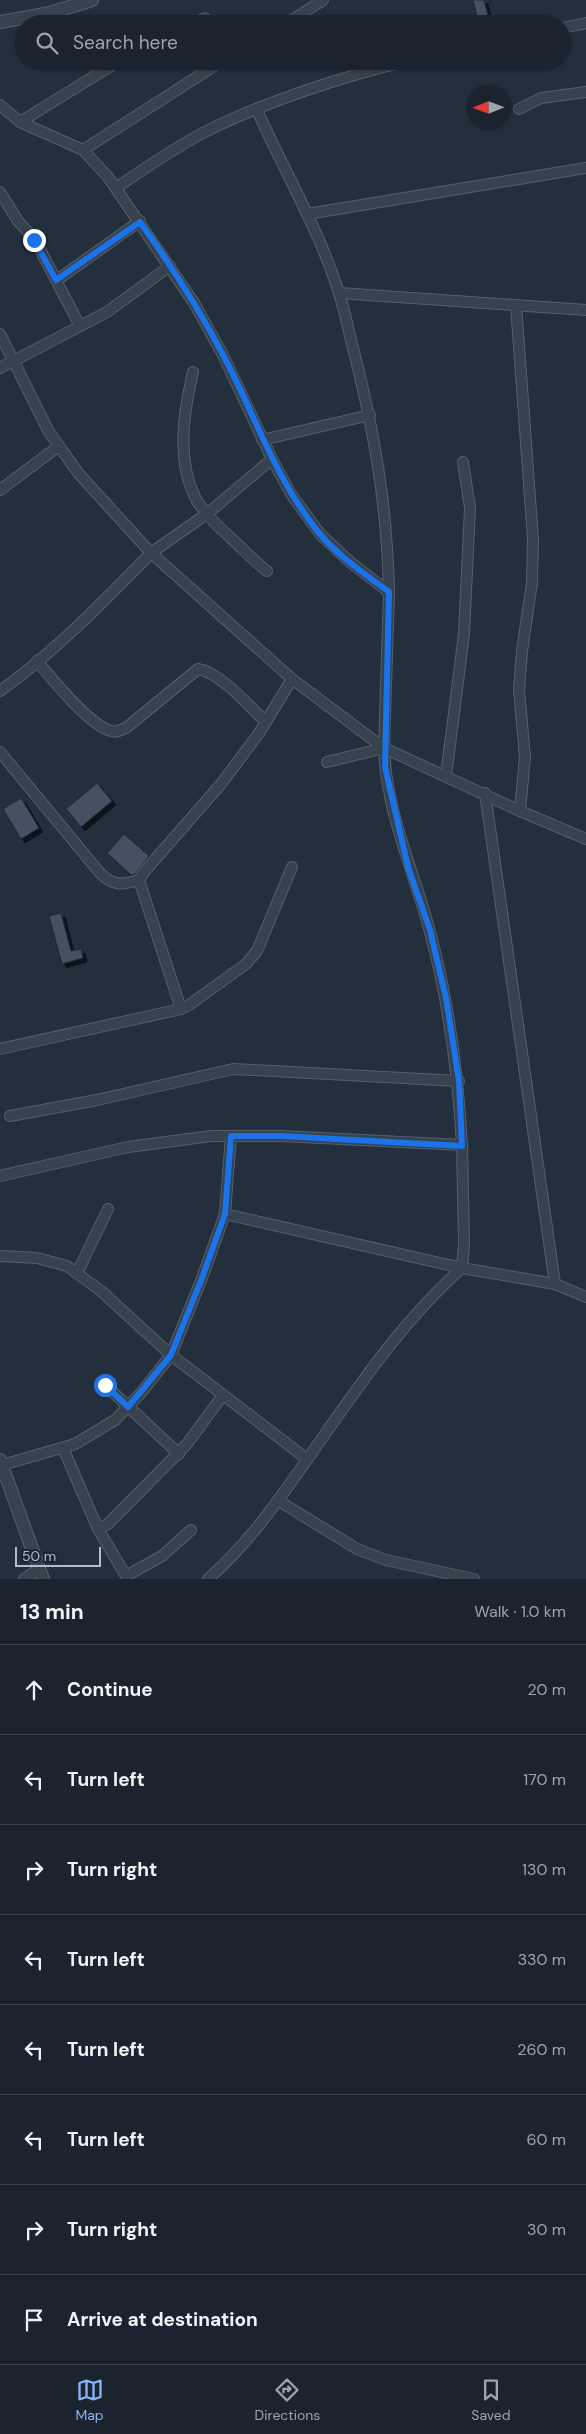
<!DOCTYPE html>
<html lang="en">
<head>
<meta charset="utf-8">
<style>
  body { margin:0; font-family:"DM Sans",sans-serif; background:#242b36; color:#f1f3f6 }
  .compass { position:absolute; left:466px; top:85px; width:45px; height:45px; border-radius:50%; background:#1b232e; box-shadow:0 1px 4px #0004; rotate:269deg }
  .scale { position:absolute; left:15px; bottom:12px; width:86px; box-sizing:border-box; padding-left:5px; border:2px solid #b4bcc9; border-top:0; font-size:14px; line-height:18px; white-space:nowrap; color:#b4bcc9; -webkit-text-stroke:4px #1d2633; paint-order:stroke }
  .stop { position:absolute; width:15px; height:15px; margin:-11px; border:4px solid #1a73e8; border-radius:50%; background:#fff }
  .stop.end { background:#1a73e8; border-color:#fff; box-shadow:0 1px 5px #0008 }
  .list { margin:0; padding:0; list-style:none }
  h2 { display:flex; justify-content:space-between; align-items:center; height:65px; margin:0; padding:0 20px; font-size:21px }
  h2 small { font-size:16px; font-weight:400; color:#a0a4aa }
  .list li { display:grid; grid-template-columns:32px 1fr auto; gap:15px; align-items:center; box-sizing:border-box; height:90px; padding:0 20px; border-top:1px solid #39404a }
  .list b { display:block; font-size:19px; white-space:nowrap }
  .list em { font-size:16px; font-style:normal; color:#a0a4aa }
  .icon { flex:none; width:28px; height:28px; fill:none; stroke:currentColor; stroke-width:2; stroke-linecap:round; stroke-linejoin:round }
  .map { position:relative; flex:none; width:586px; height:1579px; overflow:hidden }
  .search { position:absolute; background:#1b232e; box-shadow:0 1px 4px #0004; left:15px; right:15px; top:15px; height:55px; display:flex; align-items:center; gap:12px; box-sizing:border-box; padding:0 18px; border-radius:28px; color:#a0a4aa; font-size:19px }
  .sheet { height:785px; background:#1b232e }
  nav { display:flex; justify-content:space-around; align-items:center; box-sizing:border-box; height:70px; border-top:1px solid #39404a; background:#1b232e; font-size:14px; color:#a0a4aa }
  nav a { display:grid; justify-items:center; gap:2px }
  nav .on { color:#8ab4f8 }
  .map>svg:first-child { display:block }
</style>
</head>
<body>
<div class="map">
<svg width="586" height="1579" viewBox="0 0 586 1579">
  <defs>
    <filter id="shadow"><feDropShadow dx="4" dy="4" stdDeviation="0" flood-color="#0009"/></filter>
  </defs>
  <rect width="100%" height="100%" fill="#242f3e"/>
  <g fill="#455162" stroke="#1f2835" filter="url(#shadow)">
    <polygon points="473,0 484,0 490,24 479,24"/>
    <polygon points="97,783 112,801 81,827 66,809"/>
    <polygon points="21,798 39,828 21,839 3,809"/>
    <polygon points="124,834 149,856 135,874 131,875 107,853"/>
    <polygon points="61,913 71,951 81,949 83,958 62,964 49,916"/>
  </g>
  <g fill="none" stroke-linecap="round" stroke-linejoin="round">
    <g stroke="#565f6c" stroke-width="12">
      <g id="minor">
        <polyline points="194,24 205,18"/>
        <polyline points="286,24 323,0"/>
        <polyline points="562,28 586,23"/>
        <path d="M0 105 20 122 83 150 108 177 194 303 223 355 272 459 291 494 320 534 350 562 389 592 384 748 292 679 151 553C104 601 55 652 0 691"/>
        <polyline points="519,109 541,98 586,92"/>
        <path d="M257 110C284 171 319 229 339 293 345 312 349 333 354 352 375 435 387 506 389 592"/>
        <polyline points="20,122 119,61"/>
        <polyline points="83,150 222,61"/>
        <path d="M116 188C144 169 172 149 203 133 261 103 344 76 408 61"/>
        <polyline points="0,192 18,221 35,240 80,326"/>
        <polyline points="307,214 586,168"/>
        <polyline points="57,280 140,221"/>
        <polyline points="339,293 586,310"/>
        <polyline points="516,305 533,539 532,583 522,651 519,690 525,757 520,811"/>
        <polyline points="0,334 49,432 79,474 151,553 208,513 272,459"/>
        <polyline points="0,368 107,312 170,266"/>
        <path d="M193 372C184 411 176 458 195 497 203 513 220 528 233 540 245 551 255 562 267 571"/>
        <polyline points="262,440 370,415"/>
        <polyline points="0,490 59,446"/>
        <path d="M37 661C52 679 89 725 111 731 116 733 120 730 126 728L198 669C221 673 248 705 266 722"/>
        <path d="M384 748C386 812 414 871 430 932 449 1002 458 1073 462 1145"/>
        <path d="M0 752 100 873C113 886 122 885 139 880"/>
        <polyline points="327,762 384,748 520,811 586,839"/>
        <polyline points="446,776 464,634 470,508 463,462"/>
        <polyline points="485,793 555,1284"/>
        <polyline points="181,1009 139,880 144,872 221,784 259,733 292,679"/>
        <polyline points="0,1049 181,1009 189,1005 246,964 257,951 292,867"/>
        <polyline points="10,1116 97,1100 233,1069 459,1081"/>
        <polyline points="0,1176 128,1147 211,1136 281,1136 462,1145 464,1243 462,1268 225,1214"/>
        <polyline points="0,1256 37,1258 67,1266 101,1291 171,1355 307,1459"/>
        <polyline points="77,1273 108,1209"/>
        <polyline points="105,1385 179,1454"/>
        <polyline points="63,1448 98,1529 126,1576 162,1556 191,1530"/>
        <polyline points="2,1465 75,1444 115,1420 140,1394 171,1355 202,1278 225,1214 231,1136"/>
        <polyline points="279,1501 357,1549 386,1560 474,1579"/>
        <polyline points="98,1529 108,1524 187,1444 223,1395"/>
        <polyline points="24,1579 39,1569"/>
        <path d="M208 1579C249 1543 278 1501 309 1457 356 1390 401 1322 462 1268L555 1284 586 1297"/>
      </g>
    </g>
    <g stroke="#565f6c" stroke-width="14">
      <g id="tertiary">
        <polyline points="0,22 50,13 92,0"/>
        <polyline points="0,1460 43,1579"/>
      </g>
    </g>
    <use href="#minor" stroke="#38414e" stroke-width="10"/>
    <use href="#tertiary" stroke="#38414e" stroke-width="12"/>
  </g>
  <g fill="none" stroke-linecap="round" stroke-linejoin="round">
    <path stroke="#1a73e8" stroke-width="6" d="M34 240 56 280 140 222C170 264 198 307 222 353 255 414 275 479 319 533 338 556 365 574 389 592L385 767 408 867 430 930 446 998 459 1081 462 1146 281 1136H231L225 1214 202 1278 171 1355 128 1407 105 1385"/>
  </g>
</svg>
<svg class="compass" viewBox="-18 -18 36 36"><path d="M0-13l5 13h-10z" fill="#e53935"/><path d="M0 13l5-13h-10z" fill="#a0a4aa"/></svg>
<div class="scale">50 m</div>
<div class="stop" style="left:105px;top:1385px"></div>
<div class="stop end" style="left:34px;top:240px"></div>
<div class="search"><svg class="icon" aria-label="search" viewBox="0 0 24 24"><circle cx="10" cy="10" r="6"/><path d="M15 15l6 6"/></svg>Search here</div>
</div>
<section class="sheet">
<h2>13 min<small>Walk · 1.0 km</small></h2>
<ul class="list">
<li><svg class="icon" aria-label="ahead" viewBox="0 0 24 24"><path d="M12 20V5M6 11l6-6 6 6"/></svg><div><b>Continue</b></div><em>20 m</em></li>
<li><svg class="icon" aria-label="left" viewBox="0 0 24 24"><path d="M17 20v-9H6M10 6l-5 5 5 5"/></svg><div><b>Turn left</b></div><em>170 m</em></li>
<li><svg class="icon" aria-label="right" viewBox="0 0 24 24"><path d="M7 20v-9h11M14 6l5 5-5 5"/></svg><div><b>Turn right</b></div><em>130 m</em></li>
<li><svg class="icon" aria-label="left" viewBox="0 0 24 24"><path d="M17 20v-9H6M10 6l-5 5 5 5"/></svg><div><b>Turn left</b></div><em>330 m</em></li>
<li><svg class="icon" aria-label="left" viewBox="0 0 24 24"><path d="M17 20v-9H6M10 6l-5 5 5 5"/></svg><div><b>Turn left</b></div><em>260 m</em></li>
<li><svg class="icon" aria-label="left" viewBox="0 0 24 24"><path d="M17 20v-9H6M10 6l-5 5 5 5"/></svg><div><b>Turn left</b></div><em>60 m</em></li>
<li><svg class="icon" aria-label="right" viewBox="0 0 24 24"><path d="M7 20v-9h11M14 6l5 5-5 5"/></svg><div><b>Turn right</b></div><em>30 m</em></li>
<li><svg class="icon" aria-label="arrive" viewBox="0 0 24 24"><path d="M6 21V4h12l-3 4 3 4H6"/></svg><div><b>Arrive at destination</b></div></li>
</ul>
</section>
<nav>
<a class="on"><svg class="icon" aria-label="map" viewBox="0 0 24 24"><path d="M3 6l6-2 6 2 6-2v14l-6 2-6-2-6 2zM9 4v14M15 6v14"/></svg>Map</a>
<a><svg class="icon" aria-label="directions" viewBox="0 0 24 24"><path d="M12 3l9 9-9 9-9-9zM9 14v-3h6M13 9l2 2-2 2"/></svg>Directions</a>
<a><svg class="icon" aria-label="saved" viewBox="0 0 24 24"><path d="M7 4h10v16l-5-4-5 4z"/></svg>Saved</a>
</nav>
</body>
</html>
